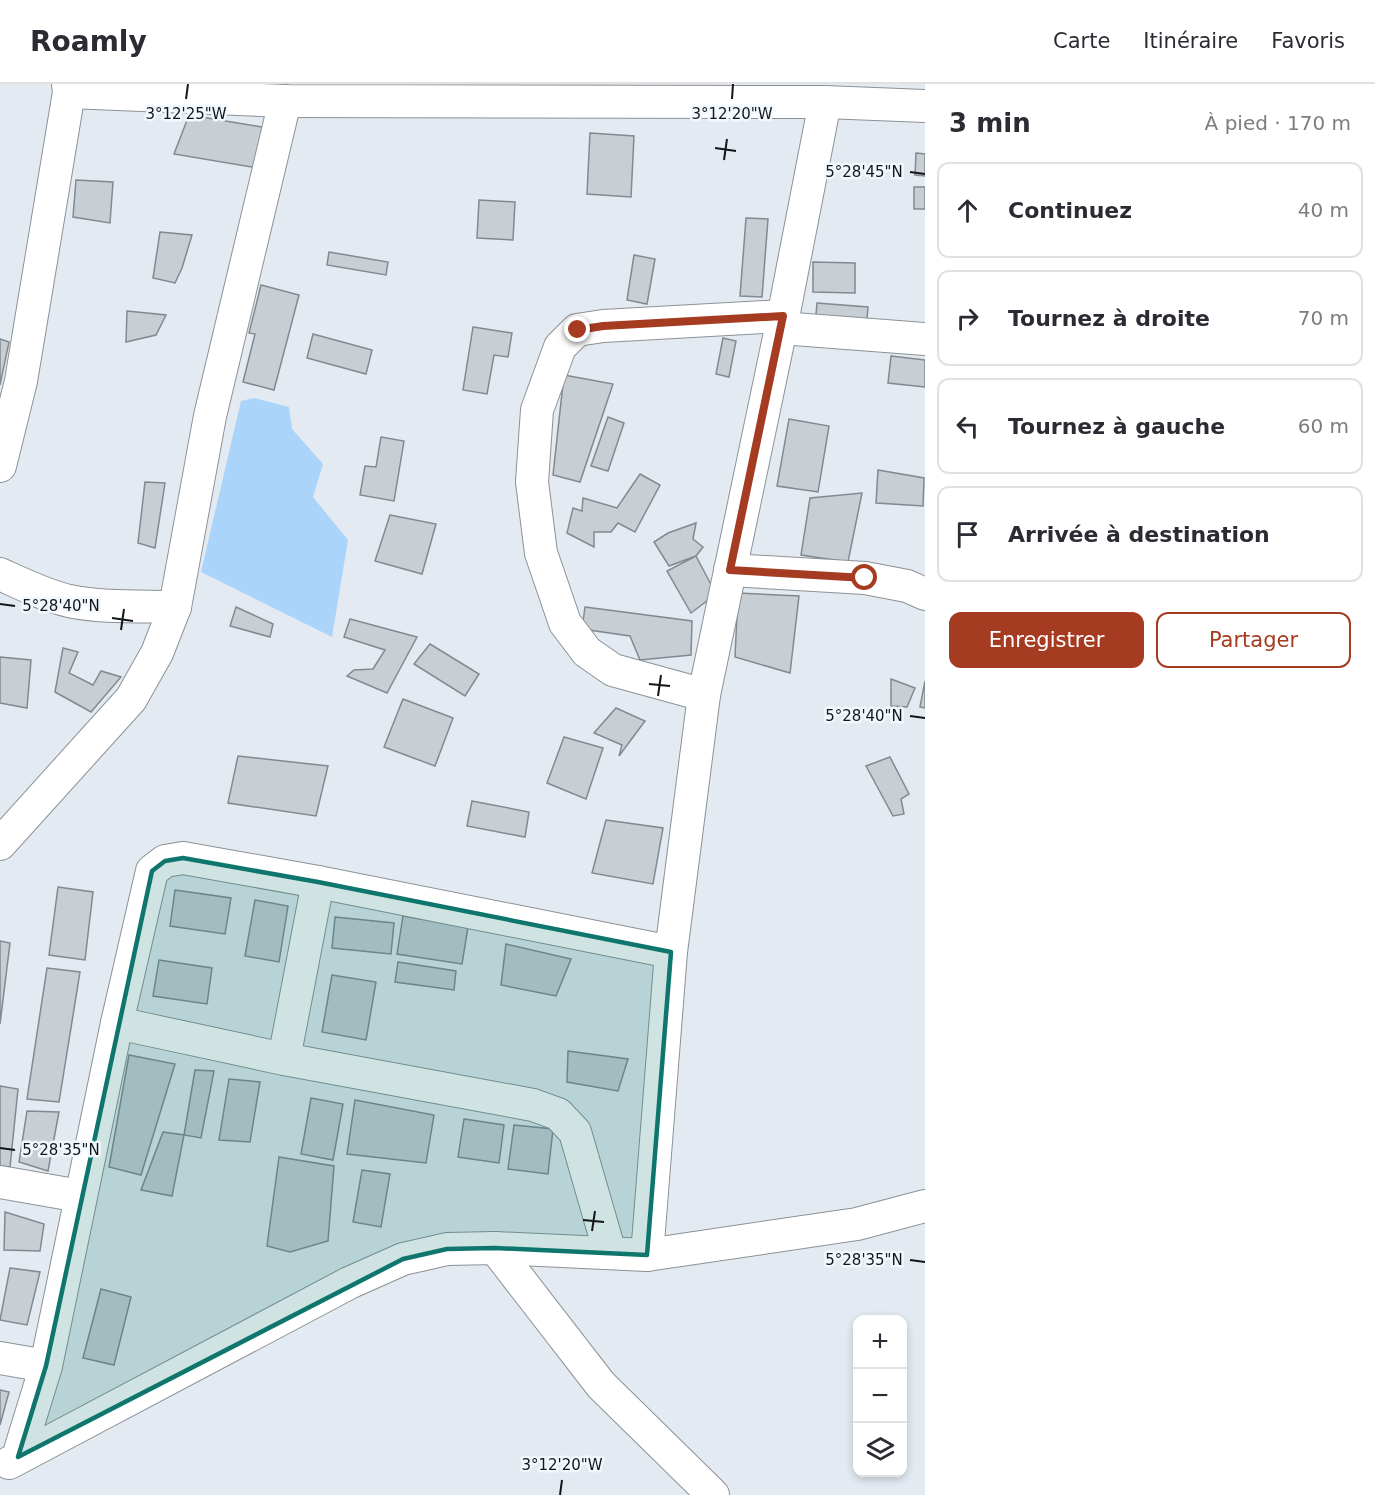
<!DOCTYPE html>
<html lang="fr">
<head>
<meta charset="utf-8">
<style>
  body { margin:0; font-family:"DejaVu Sans",sans-serif; background:#f7f7f7; color:#2b2b33 }
  .controls { position:absolute; right:18px; bottom:18px; display:grid; overflow:hidden; border-radius:12px; box-shadow:0 3px 9px #0003 }
  .controls button { width:54px; height:54px; display:grid; place-items:center; padding:0; border:0; border-bottom:2px solid #e1e1e2; background:#fff; color:#2b2b33; font:30px sans-serif }
  .stop { position:absolute; width:18px; height:18px; margin:-14px; border:4px solid #a53c22; border-radius:50%; background:#fff }
  .stop.end { background:#a53c22; border-color:#fff; box-shadow:0 2px 6px #0008 }
  .list { margin:0; padding:0; list-style:none }
  h2 { display:flex; justify-content:space-between; align-items:center; height:78px; margin:0; padding:0 24px; font-size:26px }
  h2 small { font-size:20px; font-weight:400; color:#7c7c81 }
  .list li { display:grid; grid-template-columns:39px 1fr auto; gap:18px; align-items:center; box-sizing:border-box; height:96px; margin:0 12px 12px; padding:0 12px; border:2px solid #e1e1e2; border-radius:12px }
  .list b { display:block; font-size:22px; white-space:nowrap }
  .list em { font-size:20px; font-style:normal; color:#7c7c81 }
  .actions { display:flex; gap:12px; padding:18px 24px }
  .actions a { flex:1; padding:14px 0; border:2px solid #a53c22; border-radius:12px; text-align:center; font-size:21px; color:#a53c22 }
  .actions .main { background:#a53c22; color:#fff }
  .icon { flex:none; width:33px; height:33px; fill:none; stroke:currentColor; stroke-width:2; stroke-linecap:round; stroke-linejoin:round }
  .map { position:relative; flex:none; width:925px; height:1411px; overflow:hidden }
  header { display:flex; align-items:center; gap:36px; box-sizing:border-box; height:84px; padding:0 30px; background:#fff; border-bottom:2px solid #e1e1e2 }
  header strong { font-size:28px }
  nav { display:flex; gap:33px; margin-inline-start:auto; font-size:21px }
  main { display:flex }
  aside { flex:1; background:#fff }
  .map>svg:first-child { display:block }
</style>
</head>
<body>
<header>
<strong>Roamly</strong>
<nav><a>Carte</a><a>Itinéraire</a><a>Favoris</a></nav>
</header>
<main>
<div class="map">
<svg width="925" height="1411" viewBox="0 0 925 1411">
  <rect width="100%" height="100%" fill="#e3eaf1"/>
  <polygon fill="#aad4fa" points="254,314 289,323 292,345 323,380 313,413 348,456 332,553 201,488 241,317"/>
  <g fill="#c7ced4" stroke="#83898f" stroke-width="1.5">
    <polygon points="189,31 262,43 258,84 174,70"/>
    <polygon points="590,49 634,52 631,113 587,110"/>
    <polygon points="916,69 925,70 925,92 915,91"/>
    <polygon points="76,96 113,98 110,139 73,133"/>
    <rect x="914" y="103" width="11" height="22"/>
    <polygon points="479,116 515,118 513,156 477,154"/>
    <polygon points="746,134 768,135 762,213 740,212"/>
    <polygon points="160,148 192,151 182,184 175,199 153,194"/>
    <polygon points="329,168 388,178 386,191 327,181"/>
    <polygon points="634,171 655,175 647,220 627,216"/>
    <polygon points="813,178 855,179 855,209 813,208"/>
    <polygon points="261,201 299,211 274,306 243,298 255,250 249,249"/>
    <polygon points="817,219 868,223 866,246 815,242"/>
    <polygon points="127,227 166,231 156,251 126,258"/>
    <polygon points="473,243 512,249 508,273 494,271 487,310 463,306"/>
    <polygon points="313,250 372,266 366,290 307,274"/>
    <polygon points="723,254 736,257 729,293 716,290"/>
    <polygon points="0,255 9,258 0,301"/>
    <polygon points="891,272 925,276 925,303 888,299"/>
    <polygon points="564,291 613,300 580,398 553,391"/>
    <polygon points="608,333 624,339 608,387 591,382"/>
    <polygon points="789,335 829,342 818,408 777,402"/>
    <polygon points="381,353 404,357 394,417 360,411 365,382 376,383"/>
    <polygon points="878,386 924,394 923,422 876,419"/>
    <polygon points="640,390 660,401 635,448 618,439 611,448 594,448 594,463 567,449 573,424 582,427 583,414 617,424"/>
    <polygon points="145,398 165,399 155,464 138,459"/>
    <polygon points="862,409 848,478 801,471 810,414"/>
    <polygon points="390,431 436,440 422,490 375,477"/>
    <polygon points="696,439 693,455 703,463 696,472 669,482 654,458 668,449"/>
    <polygon points="696,472 716,510 691,529 667,487"/>
    <polygon points="738,509 799,512 790,589 735,573"/>
    <polygon points="236,523 273,540 270,553 230,542"/>
    <polygon points="585,523 692,537 691,571 640,576 630,552 582,545"/>
    <polygon points="350,535 417,553 387,609 347,592 354,586 373,585 385,566 344,553"/>
    <polygon points="430,560 479,590 465,612 414,580"/>
    <polygon points="63,564 78,568 69,589 93,601 101,587 121,593 91,628 55,608"/>
    <polygon points="0,573 31,576 27,624 0,619"/>
    <polygon points="891,595 915,604 907,623 891,622"/>
    <polygon points="925,597 925,624 920,623"/>
    <polygon points="403,615 453,634 435,682 384,663"/>
    <polygon points="616,624 645,637 619,672 622,661 594,649"/>
    <polygon points="564,653 603,664 586,715 547,699"/>
    <polygon points="238,672 328,682 316,732 228,719"/>
    <polygon points="890,673 909,710 901,715 904,730 893,732 866,682"/>
    <polygon points="472,717 529,728 525,753 467,742"/>
    <polygon points="606,736 663,744 653,800 592,789"/>
    <polygon points="58,803 93,808 85,876 49,871"/>
    <polygon points="175,806 231,814 225,850 170,842"/>
    <polygon points="255,816 288,822 279,878 245,872"/>
    <polygon points="403,832 468,843 462,880 397,870"/>
    <polygon points="335,833 394,839 391,870 332,864"/>
    <polygon points="0,857 10,859 0,940"/>
    <polygon points="506,860 571,875 556,912 501,901"/>
    <polygon points="159,876 212,884 207,920 153,912"/>
    <polygon points="398,878 456,887 454,906 395,898"/>
    <polygon points="47,884 80,888 59,1018 27,1015"/>
    <polygon points="332,891 376,898 366,956 322,948"/>
    <polygon points="568,967 628,975 618,1007 567,998"/>
    <polygon points="129,971 175,980 141,1091 109,1083"/>
    <polygon points="195,986 214,987 201,1054 184,1051"/>
    <polygon points="229,995 260,998 250,1058 219,1056"/>
    <polygon points="0,1002 18,1005 10,1083 0,1082"/>
    <polygon points="311,1014 343,1020 333,1076 301,1070"/>
    <polygon points="355,1016 434,1031 426,1079 347,1070"/>
    <polygon points="27,1027 59,1028 48,1087 19,1078"/>
    <polygon points="464,1035 504,1041 499,1079 458,1073"/>
    <polygon points="514,1041 553,1045 548,1090 508,1085"/>
    <polygon points="163,1048 184,1051 172,1112 141,1106"/>
    <polygon points="279,1073 334,1082 328,1157 290,1168 267,1162"/>
    <polygon points="362,1086 390,1090 381,1143 353,1138"/>
    <polygon points="5,1128 44,1140 40,1167 4,1166"/>
    <polygon points="10,1184 40,1188 27,1241 0,1236"/>
    <polygon points="101,1205 131,1213 114,1281 83,1274"/>
    <polygon points="0,1306 9,1308 0,1341"/>
  </g>
  <g fill="none" stroke-linecap="round" stroke-linejoin="round">
    <g stroke="#8b9297" stroke-width="34">
      <g id="minor">
        <polyline points="69,8 285,17 825,18 781,244 704,611 671,868 647,1171"/>
        <polyline points="825,18 925,22"/>
        <polyline points="781,244 925,255"/>
        <polyline points="0,382 21,297 69,8 68,0"/>
        <polyline points="730,486 865,494 907,502 925,510"/>
        <path d="M0 490C22 500 44 511 69 517 103 524 140 522 175 523"/>
        <polyline points="704,611 613,586 587,568 565,539 541,469 532,398 537,326 560,263 577,246 603,242 783,232"/>
        <polyline points="0,760 131,615 157,569 175,523 210,332 285,17"/>
        <polyline points="117,939 284,975 533,1021 558,1030 575,1048 610,1169"/>
        <polyline points="284,975 318,798"/>
        <polyline points="0,1098 80,1112"/>
        <polyline points="495,1164 601,1301 713,1411"/>
        <polyline points="0,1274 46,1282"/>
        <polyline points="18,1373 46,1282 117,939 152,787 165,777 183,774 318,798 671,868"/>
        <polyline points="9,1379 349,1199 403,1175 447,1165 495,1164 647,1171 857,1140 925,1122"/>
      </g>
    </g>
    <use href="#minor" stroke="#fff" stroke-width="32"/>
  </g>
  <g fill="none" stroke-linecap="round" stroke-linejoin="round">
    <polyline stroke="#a53c22" stroke-width="8" points="578,246 603,242 783,232 730,486 865,494"/>
  </g>
  <path fill="#0f766e" fill-opacity="0.2" stroke="#0f766e" stroke-width="4.5" stroke-linejoin="round" d="M183 774 318 798 671 868 647 1171 495 1164 447 1165 403 1175 18 1373 46 1282 152 787 165 777Z"/>
  <path fill="none" stroke="#141618" stroke-width="2" d="M186 15 188 0M732 15 733 0M715 64 736 67M724 76 727 55M910 88 925 90M0 520 15 522M112 534 133 537M121 546 124 525M649 600 670 602M658 612 661 591M910 632 925 634M0 1064 15 1066M583 1136 604 1138M592 1147 595 1127M910 1176 925 1178M560 1411 562 1396"/>
  <g font-size="15" text-anchor="middle" fill="#141618" stroke="#f1f8fe" stroke-width="5" stroke-linejoin="round" paint-order="stroke">
    <text x="186" y="35">3°12'25"W</text>
    <text x="732" y="35">3°12'20"W</text>
    <text x="864" y="93">5°28'45"N</text>
    <text x="61" y="527">5°28'40"N</text>
    <text x="864" y="637">5°28'40"N</text>
    <text x="61" y="1071">5°28'35"N</text>
    <text x="864" y="1181">5°28'35"N</text>
    <text x="562" y="1386">3°12'20"W</text>
  </g>
</svg>
<div class="controls">
<button>+</button>
<button>−</button>
<button><svg class="icon" aria-label="layers" viewBox="0 0 24 24"><path d="M12 4l9 5-9 5-9-5zM3 14l9 5 9-5"/></svg></button>
</div>
<div class="stop" style="left:865px;top:494px"></div>
<div class="stop end" style="left:578px;top:246px"></div>
</div>
<aside>
<h2>3 min<small>À pied · 170 m</small></h2>
<ul class="list">
<li><svg class="icon" aria-label="ahead" viewBox="0 0 24 24"><path d="M12 20V5M6 11l6-6 6 6"/></svg><div><b>Continuez</b></div><em>40 m</em></li>
<li><svg class="icon" aria-label="right" viewBox="0 0 24 24"><path d="M7 20v-9h11M14 6l5 5-5 5"/></svg><div><b>Tournez à droite</b></div><em>70 m</em></li>
<li><svg class="icon" aria-label="left" viewBox="0 0 24 24"><path d="M17 20v-9H6M10 6l-5 5 5 5"/></svg><div><b>Tournez à gauche</b></div><em>60 m</em></li>
<li><svg class="icon" aria-label="arrive" viewBox="0 0 24 24"><path d="M6 21V4h12l-3 4 3 4H6"/></svg><div><b>Arrivée à destination</b></div></li>
</ul>
<div class="actions"><a class="main">Enregistrer</a><a>Partager</a></div>
</aside>
</main>
</body>
</html>
